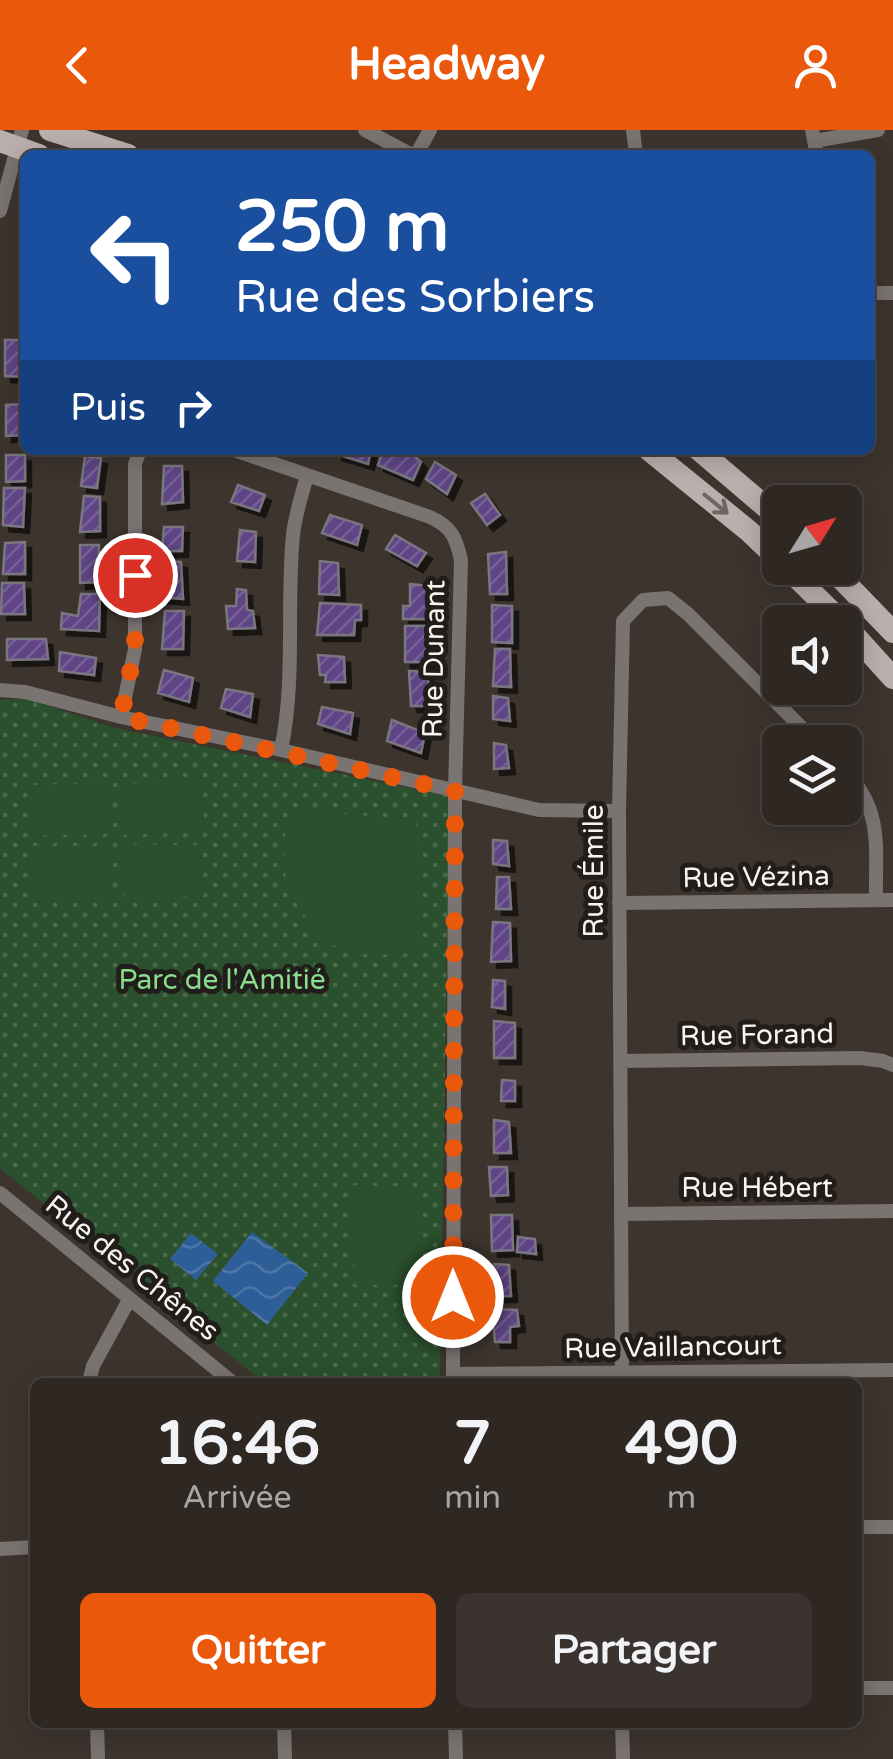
<!DOCTYPE html>
<html lang="fr">
<meta charset="utf-8">
<style>
body{margin:0;font-family:"Varela Round",sans-serif;background:#3a332f;color:#f1f3f6;height:100vh;display:flex;flex-direction:column;font-size:38px;white-space:nowrap}
*{box-sizing:border-box;margin:0}
p{font-size:32px;color:#a7a5a5}
.icon{flex:none;width:55px;height:55px;fill:none;stroke:currentColor;stroke-width:2;stroke-linecap:round;stroke-linejoin:round}
.map{position:relative;flex:1;overflow:hidden}
.sheet{position:absolute;left:30px;top:1248px;width:832px;height:350px;display:flex;flex-direction:column;background:#2e2722;border-radius:15px;box-shadow:0 5px 25px #0003,0 0 0 2px #494440}
.sheet>*{flex:none}
.hud{position:absolute;left:20px;top:20px;width:855px;height:305px;border-radius:15px;box-shadow:0 5px 25px #0003,0 0 0 2px #494440;background:#1a4fa0;color:#fff;overflow:hidden}
.needle{width:65px;rotate:53deg}
.tools{position:absolute;left:762px;top:355px;display:grid;gap:20px}
.tools a{display:grid;place-items:center;width:100px;height:100px;border-radius:15px;background:#2e2722;box-shadow:0 5px 25px #0003,0 0 0 2px #494440;font-size:50px}
.pin{position:absolute;display:grid;place-items:center;width:85px;height:85px;color:#fff;margin:-42px;border:5px solid #fff;border-radius:50%;box-shadow:0 2px 10px #0007}
.me{position:absolute;width:110px;margin:-55px;rotate:0deg;stroke-linejoin:round;filter:drop-shadow(0 0 8px #0008)}
.turn{display:flex;align-items:center;gap:35px;height:210px;padding:0 50px;font-size:45px}
.turn .icon{width:130px;height:130px;stroke-width:2.5}
.turn b{display:block;font-size:70px;line-height:85px}
.then{display:flex;align-items:center;height:95px;padding:0 50px;background:#0003;gap:20px;font-size:38px}
.eta{display:flex;justify-content:space-evenly;align-items:center;height:170px;text-align:center}
.eta b{font-size:60px;font-weight:700;line-height:70px}
.action{display:flex;gap:20px;margin-top:auto;padding:20px 50px}
.action a{flex:1;height:115px;border-radius:15px;background:#ea580c;color:#fff;font-size:40px;font-weight:700;line-height:115px;text-align:center}
.action a+a{background:#3a332f;color:#f1f3f6}
header{display:flex;justify-content:space-between;align-items:center;height:130px;padding:0 50px;background:#ea580c;color:#fff;font-size:45px;font-weight:700}
.map>svg:first-child{display:block}
</style>
<header><svg class="icon" aria-label="back" viewBox="0 0 24 24"><path d="M15 5l-7 7 7 7"/></svg>Headway<svg class="icon" aria-label="person" viewBox="0 0 24 24"><circle cx="12" cy="8" r="4"/><path d="M4 21q1-7 8-7t8 7"/></svg></header>
<div class="map">
<svg width="893" height="1629" viewBox="0 0 893 1629">
<defs>
<pattern id="park-dots" width="8" height="8" patternUnits="userSpaceOnUse" patternTransform="scale(2.5)"><rect width="8" height="8" fill="#2b502d"/><path d="M2 2h.1M6 6h.1" fill="none" stroke="#4b6a4c" stroke-width="1.8" stroke-linecap="round"/></pattern>
<pattern id="water-waves" width="16" height="10" patternUnits="userSpaceOnUse" patternTransform="scale(2.5)"><rect width="16" height="10" fill="#2e5e98"/><path d="M0 5q4-4 8 0t8 0" fill="none" stroke="#4d76a7"/></pattern>
<pattern id="building-hatch" width="6" height="6" patternUnits="userSpaceOnUse" patternTransform="scale(2.5)"><rect width="6" height="6" fill="#5f4485"/><path d="M-1 1l2-2M0 6l6-6M5 7l2-2" fill="none" stroke="#776097"/></pattern>
<filter id="shadow"><feDropShadow dx="6" dy="6" stdDeviation="0" flood-color="#0009"/></filter>
</defs>
<rect width="100%" height="100%" fill="#3d342e"/>
<path fill="url(#park-dots)" d="M28,569L115,598L449,666L440,1252H263L0,1038V570Z"/>
<path fill="#2b502d" d="M203,652L204,702L121,705L122,654Z
M109,653V704L31,706L27,655Z
M289,679L416,690L422,823C400,823 373,827 351,822C334,818 324,809 313,796C278,755 281,730 289,679Z
M119,714L202,715L204,766L124,768Z
M28,716H107L109,767L31,769Z
M348,1055L419,1057L422,1155H355Z"/>
<path fill="url(#water-waves)" d="M252,1102L308,1143L267,1195L213,1151Z
M191,1103L218,1124L196,1150L170,1129Z"/>
<path fill="url(#building-hatch)" stroke="#7a7680" stroke-width="2.5" filter="url(#shadow)" d="M5,210H25L24,247L5,246Z
M25,274L23,305L6,306V275Z
M337,320H371L368,334L336,324Z
M383,320H408L421,332L413,350L378,335Z
M6,325H25V351L6,352Z
M85,326L101,328L97,358L81,356Z
M435,332L456,345L447,364L426,349Z
M164,336H182L183,372L162,374Z
M238,355L265,365L259,381L231,372Z
M4,358H25L23,397L3,395Z
M485,364L500,385L487,395L471,373Z
M84,366L100,367V401L80,402Z
M330,385L362,395L357,415L322,403Z
M164,397H183L182,421H162Z
M240,400L256,402L255,432L237,431Z
M395,405L426,423L417,436L386,419Z
M25,412V444H3L5,413Z
M80,415H99L98,452L80,453Z
M506,422L507,464H490L488,424Z
M162,431L181,432L183,469L159,467Z
M320,431L338,433L339,465L319,464Z
M2,453H24L25,484H1Z
M410,454L428,456L430,489H403V476H410Z
M237,459L246,460L247,480L253,481L255,498L228,499L226,476H236Z
M81,464H100L99,501L61,499L62,483L78,486Z
M320,473L361,475V490H355L354,505H317Z
M492,475L512,476V513L492,512Z
M165,481H184L183,519H162Z
M405,496H427L430,532H405Z
M7,509H46L48,529L7,530Z
M495,519H510L511,557L493,556Z
M60,522L96,528L94,545L59,541Z
M318,525L344,527L345,552H325L326,545H320Z
M164,540L193,548L189,572L158,563Z
M409,541L427,542L431,576H411Z
M226,559L253,564L250,587L221,578Z
M493,566L508,568L510,591L493,589Z
M322,577L353,583L350,604L318,594Z
M392,590L425,603L421,623L387,611Z
M494,613L506,615L509,638L494,639Z
M493,710L507,711L509,736L493,734Z
M497,747H509L511,779H496Z
M493,792L510,793L511,831L491,832Z
M493,850L505,851V879L492,877Z
M494,891L515,893V928H494Z
M502,950L515,951V971H501Z
M494,990L509,992L511,1023H494Z
M489,1037H507L508,1065L491,1066Z
M491,1085H512L513,1120L492,1121Z
M518,1107L535,1109L536,1124L517,1122Z
M494,1134L509,1135L511,1166H494Z
M492,1179L517,1180L519,1196L510,1197V1212H495Z"/>
<g fill="none" stroke-linecap="round" stroke-linejoin="round">
<path stroke="#797372" stroke-width="14" d="M365,0L412,25
M633,0L636,25
M812,0L817,25
M814,11L878,0
M416,25L430,0
M0,81L22,0
M870,163H893
M234,320L430,387C452,397 456,408 461,430L455,661L453,1252
M0,560L25,562L121,587L281,620L539,680L619,681
M121,587L135,519V334L140,320
M281,620C296,549 286,477 293,405C295,385 302,365 307,345
M845,641C884,681 875,719 876,770
M619,773L893,770
M620,931L860,928L883,931L893,935
M0,1063L232,1252
M621,1084L893,1081
M453,1244L893,1240
M89,1252L93,1236L129,1170
M622,1252L619,681L623,491L643,470L668,468L688,484L816,612
M858,1397H893
M0,1419L35,1417
M858,1558H893
M97,1592L98,1629
M284,1592L285,1629
M455,1592L456,1629
M622,1592L623,1629"/>
<path stroke="#bbafad" stroke-width="22" d="M50,0L128,25
M0,11L39,25
M649,320L750,402L780,431
M699,320L780,389
M787,438L842,492
M831,438L893,502
M845,495L893,548"/>
</g>
<defs><path id="oneway-shaft" d="M-6 0H5M1.5-3L5.5 0L1.5 3" fill="none" stroke-width="1.6" stroke-linecap="round" stroke-linejoin="round" transform="scale(2.5)"/></defs>
<use stroke="#6e6664" href="#oneway-shaft" transform="translate(716 374) rotate(39)"/>
<g fill="none" stroke-linecap="round" stroke-linejoin="round">
<path stroke="#ea580c" stroke-width="18" stroke-dasharray="0 32.4" d="M135,445V518L121,587L455,661L453,1167"/>
</g>
<g text-anchor="middle" dominant-baseline="central" stroke-width="10" stroke-linejoin="round" paint-order="stroke">
<g font-size="28" fill="#faf4f0" stroke="#211d1a">
<text transform="translate(434 529) rotate(-89)">Rue Dunant</text>
<text transform="translate(594 741) rotate(-90)">Rue Émile</text>
<text transform="translate(756 747) rotate(-1)">Rue Vézina</text>
<text transform="translate(757 905) rotate(-1)">Rue Forand</text>
<text x="757" y="1058">Rue Hébert</text>
<text transform="translate(132 1138) rotate(39)">Rue des Chênes</text>
<text transform="translate(673 1217) rotate(-1)">Rue Vaillancourt</text>
</g>
<g font-size="28" fill="#8add8d" stroke="#211d1a">
<text x="222" y="850">Parc de l'Amitié</text>
</g>
</g>
</svg>
<div class="tools">
<a><svg class="needle" viewBox="-14 -14 28 28"><path d="M0-13l5 13h-10z" fill="#e53935"/><path d="M0 13l5-13h-10z" fill="#a7a5a5"/></svg></a>
<a><svg class="icon" aria-label="sound" viewBox="0 0 24 24"><path d="M4 9h4l5-4v14l-5-4H4zM17 9q2 3 0 6"/></svg></a>
<a><svg class="icon" aria-label="layers" viewBox="0 0 24 24"><path d="M12 4l9 5-9 5-9-5zM3 14l9 5 9-5"/></svg></a>
</div>
<div class="pin" style="left:135px;top:445px;background:#d93025"><svg class="icon" aria-label="arrive" viewBox="0 0 24 24"><path d="M6 21V4h12l-3 4 3 4H6"/></svg></div>
<svg class="me" style="left:453px;top:1167px" viewBox="-20 -20 40 40"><circle r="17" fill="#ea580c" stroke="#fff" stroke-width="3"/><path d="M0-11L8 9 0 5-8 9z" fill="#fff"/></svg>
<div class="hud">
<div class="turn"><svg class="icon" aria-label="left" viewBox="0 0 24 24"><path d="M17 20v-9H6M10 6l-5 5 5 5"/></svg><div><b>250 m</b>Rue des Sorbiers</div></div>
<div class="then">Puis<svg class="icon" aria-label="right" viewBox="0 0 24 24"><path d="M7 20v-9h11M14 6l5 5-5 5"/></svg></div>
</div>
<section class="sheet">
<div class="eta">
<div><b>16:46</b><p>Arrivée</p></div>
<div><b>7</b><p>min</p></div>
<div><b>490</b><p>m</p></div>
</div>
<div class="action"><a>Quitter</a><a>Partager</a></div>
</section>
</div>
